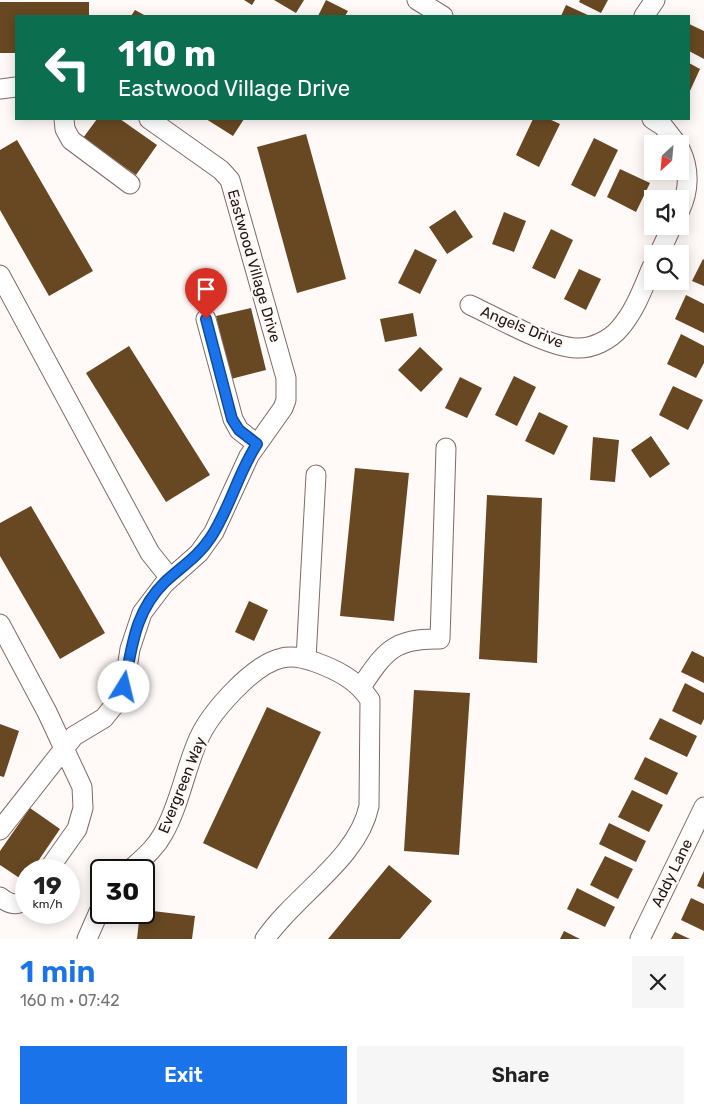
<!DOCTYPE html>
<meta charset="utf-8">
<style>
body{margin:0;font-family:Rubik,sans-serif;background:#f6f6f6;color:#222;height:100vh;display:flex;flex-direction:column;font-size:19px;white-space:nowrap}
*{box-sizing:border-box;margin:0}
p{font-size:16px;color:#767676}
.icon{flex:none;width:28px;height:28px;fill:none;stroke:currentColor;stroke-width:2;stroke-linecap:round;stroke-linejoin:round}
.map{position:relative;height:939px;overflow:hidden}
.panel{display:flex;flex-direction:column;background:#fff;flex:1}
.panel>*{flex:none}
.guide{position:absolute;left:15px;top:15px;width:675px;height:105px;border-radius:0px;box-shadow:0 2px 12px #0003;background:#0b6e4f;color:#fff;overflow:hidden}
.needle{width:32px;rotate:206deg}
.tools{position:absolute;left:644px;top:135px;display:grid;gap:10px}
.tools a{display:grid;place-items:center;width:45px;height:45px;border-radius:0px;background:#fff;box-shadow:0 2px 12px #0003;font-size:25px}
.speed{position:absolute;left:15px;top:859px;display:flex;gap:10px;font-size:25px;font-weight:700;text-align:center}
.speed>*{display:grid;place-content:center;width:65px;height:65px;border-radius:50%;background:#fff;box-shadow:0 2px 12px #0003;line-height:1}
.speed small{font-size:12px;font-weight:400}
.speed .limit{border:2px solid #111;border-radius:8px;background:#fff;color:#111}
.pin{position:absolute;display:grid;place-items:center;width:42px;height:42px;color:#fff;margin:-51px -21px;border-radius:50% 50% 50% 0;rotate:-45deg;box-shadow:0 0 5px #0007}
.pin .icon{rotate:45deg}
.me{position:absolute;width:55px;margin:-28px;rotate:9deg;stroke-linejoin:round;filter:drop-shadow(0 0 4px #0008)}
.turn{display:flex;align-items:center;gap:18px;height:105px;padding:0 20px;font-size:22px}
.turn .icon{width:65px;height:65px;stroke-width:2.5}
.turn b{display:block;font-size:35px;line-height:42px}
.round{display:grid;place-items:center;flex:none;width:52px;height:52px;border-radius:0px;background:#f6f6f6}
.headline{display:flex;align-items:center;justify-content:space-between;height:85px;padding:0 20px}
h1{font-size:30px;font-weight:600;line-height:38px;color:#1a73e8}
.cta{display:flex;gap:10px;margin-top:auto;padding:10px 20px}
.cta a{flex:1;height:58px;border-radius:0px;background:#1a73e8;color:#fff;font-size:20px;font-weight:600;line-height:58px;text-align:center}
.cta a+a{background:#f6f6f6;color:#222}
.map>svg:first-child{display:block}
</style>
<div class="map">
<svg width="704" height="939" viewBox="0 0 704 939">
<rect width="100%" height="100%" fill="#fff9f7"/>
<path fill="#674822" d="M244,0H255L252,5Z
M274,0H304L296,13Z
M326,0L348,11L345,16H318Z
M580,0H608L601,13L579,2Z
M0,2H89V16H16V53H0Z
M566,5L590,16H561Z
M135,10L146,16H131Z
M689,24L704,31V59L689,51Z
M689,63L700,69L689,93Z
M97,119H120L157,145L136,175L83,138Z
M206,119H244L233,136Z
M533,119H549L560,124L539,167L516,155Z
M306,134L346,279L297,293L257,147Z
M594,138L618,150L595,197L571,185Z
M17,140L93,271L49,296L0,210V150Z
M620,169L650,183L636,212L607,197Z
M455,210L473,237L447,254L429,227Z
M504,212L526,221L514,252L492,244Z
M551,229L573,240L555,279L532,268Z
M415,249L437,260L420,294L398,283Z
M703,259L704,260V286L692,281Z
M579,269L601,279L586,310L564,299Z
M686,295L704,304V333L675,319Z
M251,308L266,370L231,379L216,316Z
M413,313L417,336L385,342L380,319Z
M681,334L704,346V363L696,378L667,364Z
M129,346L210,475L166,502L86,373Z
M420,347L443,369L421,392L398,370Z
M514,376L536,387L517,426L495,415Z
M460,377L482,388L467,418L445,408Z
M673,386L703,400L688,430L659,415Z
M539,412L568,426L554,455L525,441Z
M651,436L670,464L650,478L631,450Z
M593,437L619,440L615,482L590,480Z
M355,468L409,473L394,621L340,616Z
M487,495L542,498L537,663L479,659Z
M31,506L105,633L60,659L0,556V523Z
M249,601L268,610L254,641L235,632Z
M692,651L704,657V683L681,672Z
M685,683L704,693V719L701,725L672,711Z
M414,690L470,693L459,855L404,851Z
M267,707L321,732L257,869L203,843Z
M660,718L697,736L687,757L649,739Z
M0,724L19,731L4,777L0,776Z
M645,757L678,773L667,795L634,779Z
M632,790L663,805L649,832L618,817Z
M30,808L60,829L32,870H26L24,881L0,865V851Z
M609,823L646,841L636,862L599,844Z
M605,856L633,869L618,899L590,885Z
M389,865L432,901L400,939H328Z
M704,871V889L697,886Z
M577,888L615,907L605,927L567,909Z
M691,898L704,904V931L681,920Z
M144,910L195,916L192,939H137L140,912H144Z
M564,931L580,939H560Z
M675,932L690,939H671Z"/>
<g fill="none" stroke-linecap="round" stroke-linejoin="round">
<defs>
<path id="minor" d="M417,0L443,16
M644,16L655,0
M0,89L16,87
M64,119L65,129L71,140L130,184
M652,119L663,126L677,144
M680,149C690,169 689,191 680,210
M659,254L672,226
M0,275L150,553L170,578
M470,305C498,318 548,347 576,348C592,349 610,340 620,328C635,311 643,288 652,267
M206,319L233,419L239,430L257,444
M0,624L47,712L82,787L83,808L77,829L48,870
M306,659L316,475
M361,687C385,651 394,638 440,639L446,448
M0,830L74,736L104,718L116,703L124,687L130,649L142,613L164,584L199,553L214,532L249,456L283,408L286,400V378L230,180L221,170L149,119
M130,870C142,859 155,849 163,834C180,804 185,769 199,738C211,712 253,664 282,658C293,655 304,658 315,662C337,670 357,680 370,700L369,806C358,859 296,894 265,939
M0,897C9,904 17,907 26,899
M87,939L101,907
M640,939L704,807"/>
</defs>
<use href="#minor" stroke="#826a63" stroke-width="21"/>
<use href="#minor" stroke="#fff" stroke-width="19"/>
</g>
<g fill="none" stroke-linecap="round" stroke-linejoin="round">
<defs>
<path id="route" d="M124,687C132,648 134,612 165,582C181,567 199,556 211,537C230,508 238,473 257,444L239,430L232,419L206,319"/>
</defs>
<use href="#route" stroke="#114b97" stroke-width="12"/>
<use href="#route" stroke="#1a73e8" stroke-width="9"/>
</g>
<g text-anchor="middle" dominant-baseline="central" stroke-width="5" stroke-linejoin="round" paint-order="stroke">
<g font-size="15" fill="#201614" stroke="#fff9f7">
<text transform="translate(254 266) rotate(74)">Eastwood Village Drive</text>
<text transform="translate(522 327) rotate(22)">Angels Drive</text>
<text transform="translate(182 785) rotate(-68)">Evergreen Way</text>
<text transform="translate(672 873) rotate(-64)">Addy Lane</text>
</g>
</g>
</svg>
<div class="tools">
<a><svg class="needle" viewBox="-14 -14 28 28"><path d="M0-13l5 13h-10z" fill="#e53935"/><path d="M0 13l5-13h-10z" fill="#767676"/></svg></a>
<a><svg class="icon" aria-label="sound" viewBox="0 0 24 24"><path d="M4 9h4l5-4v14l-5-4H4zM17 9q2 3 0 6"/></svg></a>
<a><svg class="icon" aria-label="search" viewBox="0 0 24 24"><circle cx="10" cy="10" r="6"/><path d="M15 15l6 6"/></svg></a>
</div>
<div class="speed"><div>19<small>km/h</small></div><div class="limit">30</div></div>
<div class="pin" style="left:206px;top:319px;background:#d93025"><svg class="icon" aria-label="arrive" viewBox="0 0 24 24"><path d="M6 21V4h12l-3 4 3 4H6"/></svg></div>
<svg class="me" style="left:124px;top:687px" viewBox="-20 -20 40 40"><circle r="19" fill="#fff"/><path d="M0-13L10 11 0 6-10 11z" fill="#1a73e8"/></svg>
<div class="guide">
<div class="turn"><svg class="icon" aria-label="left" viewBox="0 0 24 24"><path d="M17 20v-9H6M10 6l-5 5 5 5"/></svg><div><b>110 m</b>Eastwood Village Drive</div></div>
</div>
</div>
<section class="panel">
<div class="headline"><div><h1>1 min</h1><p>160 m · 07:42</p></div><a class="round"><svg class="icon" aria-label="close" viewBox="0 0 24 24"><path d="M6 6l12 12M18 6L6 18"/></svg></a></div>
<div class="cta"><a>Exit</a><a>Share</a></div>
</section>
